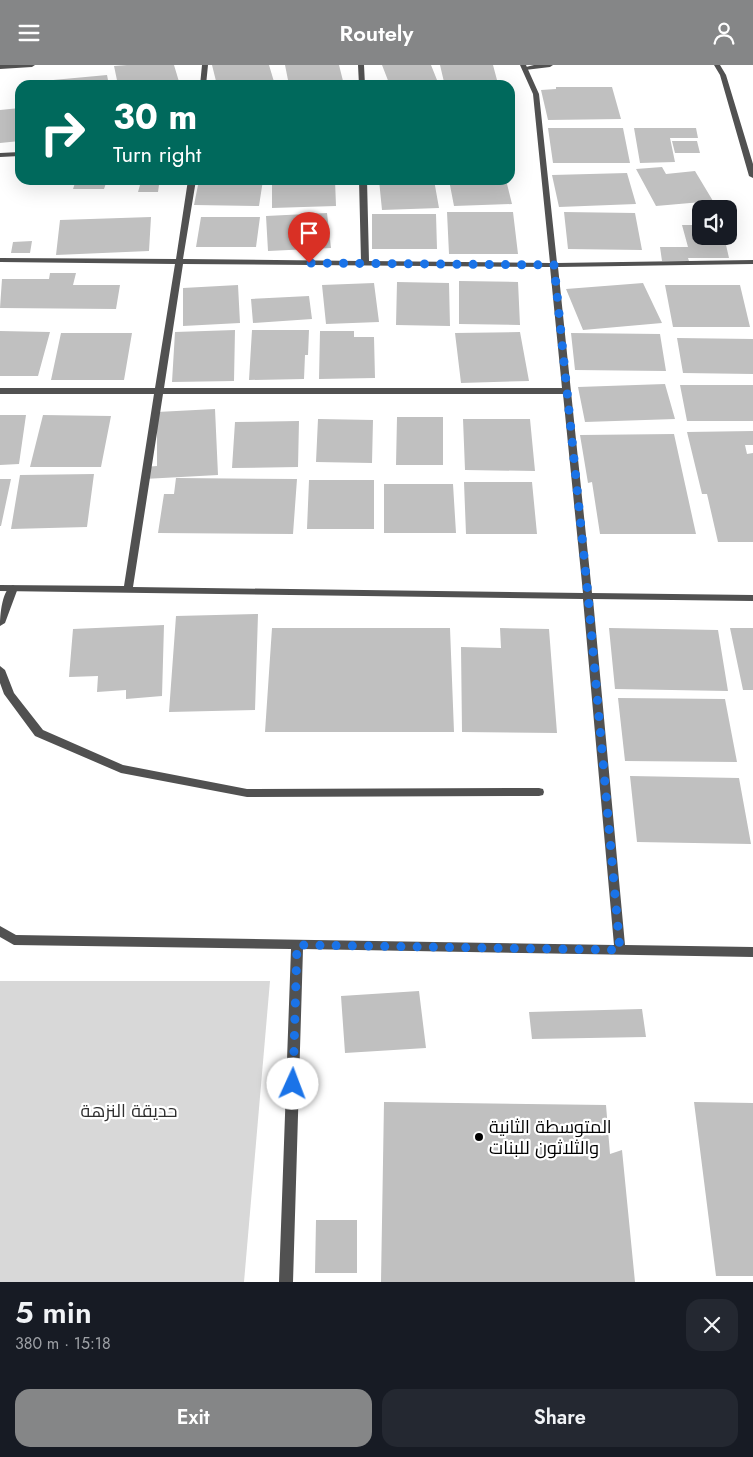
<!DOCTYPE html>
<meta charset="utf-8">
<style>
body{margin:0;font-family:Jost,Cairo,sans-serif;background:#242831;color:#f1f3f6;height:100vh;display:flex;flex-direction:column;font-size:19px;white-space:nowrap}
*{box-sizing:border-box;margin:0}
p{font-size:16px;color:#9ea1a6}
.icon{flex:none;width:28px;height:28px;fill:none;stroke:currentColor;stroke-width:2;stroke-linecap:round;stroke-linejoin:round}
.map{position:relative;height:1217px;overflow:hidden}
.panel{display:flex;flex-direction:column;background:#171b24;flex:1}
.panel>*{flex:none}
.hud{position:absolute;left:15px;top:15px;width:500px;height:105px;border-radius:15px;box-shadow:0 5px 20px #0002;background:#00695c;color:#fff;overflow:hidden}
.buttons{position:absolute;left:692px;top:135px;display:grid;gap:10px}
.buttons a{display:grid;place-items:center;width:45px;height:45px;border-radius:10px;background:#171b24;box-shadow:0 5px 20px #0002;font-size:25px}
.pin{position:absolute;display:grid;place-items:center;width:42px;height:42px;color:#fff;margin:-51px -21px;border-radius:50% 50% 50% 0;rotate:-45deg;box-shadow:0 0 5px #0007}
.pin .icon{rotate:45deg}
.me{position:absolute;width:55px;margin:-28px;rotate:2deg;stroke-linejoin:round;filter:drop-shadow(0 0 4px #0008)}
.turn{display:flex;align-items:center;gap:18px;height:105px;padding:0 15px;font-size:22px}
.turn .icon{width:65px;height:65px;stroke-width:2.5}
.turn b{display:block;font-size:35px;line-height:42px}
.round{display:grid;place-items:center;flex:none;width:52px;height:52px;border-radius:15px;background:#242831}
.overview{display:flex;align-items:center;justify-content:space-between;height:85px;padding:0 15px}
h1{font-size:30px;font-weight:600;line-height:38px}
.cta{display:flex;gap:10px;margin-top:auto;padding:10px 15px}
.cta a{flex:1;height:58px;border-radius:15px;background:#858687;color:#fff;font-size:20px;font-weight:600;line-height:58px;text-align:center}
.cta a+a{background:#242831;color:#f1f3f6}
header{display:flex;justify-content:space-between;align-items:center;height:65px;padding:0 15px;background:#858687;color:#fff;font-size:22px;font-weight:600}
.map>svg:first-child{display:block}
</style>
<header><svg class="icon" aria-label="menu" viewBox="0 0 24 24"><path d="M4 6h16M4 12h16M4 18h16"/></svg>Routely<svg class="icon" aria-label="person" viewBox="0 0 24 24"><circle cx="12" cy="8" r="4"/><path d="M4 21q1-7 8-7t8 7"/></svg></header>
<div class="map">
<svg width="753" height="1217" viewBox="0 0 753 1217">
<rect width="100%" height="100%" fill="#fff"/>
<path fill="#d8d8d8" d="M0,916H270L244,1217H0Z"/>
<path fill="#c0c0c0" d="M127,0H174L180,20H118L114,1Z
M212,0H269L275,20H217Z
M285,0H339L344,20H289Z
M382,0H431L437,15L389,18Z
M440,0H493L497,15L444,17Z
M107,10L109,20H54L53,15Z
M556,22H612L621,54L548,55L541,25L556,24Z
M20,43V76L0,78V45Z
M548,63H623L630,98H553Z
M634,63H696L698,73H670L675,97L640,98Z
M672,76H697L700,88H675Z
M662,102L666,109L695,106L713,136L656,141L636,104Z
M627,108L636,139L559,142L552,110Z
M76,115H107L104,124H73Z
M199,115H263L259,141L194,140Z
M272,115H335L336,141L272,143Z
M379,115H434L439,143L382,145Z
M449,115H506L512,139L454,141Z
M140,120H159L158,127H138Z
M447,147H513L518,189H449Z
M564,147L635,148L642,185L568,184Z
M327,148L331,183L268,186L266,151Z
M372,149H436L437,184H372Z
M151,152L149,186L56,190L60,155Z
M201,152H260L256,182H196Z
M682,160H701V171H724L729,193H688L689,196H662L660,182H688Z
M32,176L30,188H11L13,177Z
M50,208H76L73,220H120L116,244L0,243L2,214H49Z
M459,216L518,217L520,260L459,259Z
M397,217L449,218L450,261L396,260Z
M374,218L379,257L326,259L322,220Z
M643,218L662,258L583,265L566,224Z
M238,220L240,258L183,261V223Z
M665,220H740L750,262H673Z
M309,231L312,254L253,258L251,234Z
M235,265L234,316L172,317L175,267Z
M252,265H309L308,290H305L304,314L249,315Z
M0,266L50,267L38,311H0Z
M320,266H354V272H374L375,313L319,314Z
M520,267L529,316L461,318L455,268Z
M61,268H132L124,315H51Z
M571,268L660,269L666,306L575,305Z
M677,273L753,274V309L683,308Z
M665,319L675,354L585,357L578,322Z
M680,320H753V356H687Z
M215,344L218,410L144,414V402L157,401V347Z
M0,350H26L19,399L0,400Z
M43,350L111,351L101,402H30Z
M397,352H443V400H396Z
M318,354L373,355L372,398L316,397Z
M463,354H530L535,406L465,405Z
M299,356L298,402L232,403L235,357Z
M753,366V380H745L747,389L753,388V477H718L707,429H702L687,367Z
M674,369L696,469H600L592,417L588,418L580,370Z
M94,409L87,462L11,464L20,410Z
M176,413L297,414L293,469L158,468L164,429H174Z
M0,414H11L1,461H0Z
M309,415H374V464H307Z
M464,417H532L537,469H466Z
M384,419H453L456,468H384Z
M258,549L255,645L169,647L176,551Z
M164,560L162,631L126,634V625L97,627L98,611L69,612L73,564Z
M272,563H450L454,667H265Z
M500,563L549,564L557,668L462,667L461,582L501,583Z
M609,563L718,565L728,626L615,624Z
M730,563H753V625H743Z
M618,633L725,634L737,697L625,696Z
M630,711L739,713L751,779L637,777Z
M419,926L426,983L345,988L341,931Z
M642,944L646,972L532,974L529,947Z
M384,1037L606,1040L610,1089L622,1085L635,1217H381Z
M694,1037L753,1038V1211H716Z
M316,1155H357V1208H315Z"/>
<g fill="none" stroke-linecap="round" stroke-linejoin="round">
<path fill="#515151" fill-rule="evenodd" d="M534,0H553L550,2L525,5L522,3Z
M13,520L18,523L5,558L0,561C0,550 2,524 13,520Z
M0,601L5,605L14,628L43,665L123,700L247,724L539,723L543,724L544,727L543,730L539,731L247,732L121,708L35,671L4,629L0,618Z"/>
<path fill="#515151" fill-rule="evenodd" d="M0,0H35L32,2L0,4Z
M202,0H208L206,20H200Z
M358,0H364L365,20H359Z
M520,0H526L539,29L557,198L753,195V199L558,202L592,528L753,530V536L593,534L625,880L753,882V892L303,884L293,1217H279L291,884L14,880L0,872V861L16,870L614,880L583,534L0,526V520L124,521L154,329H0V323H155L175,199L0,197V193L176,194L188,115H196L183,194L361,196L359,115H367L369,196L550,198L533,29ZM183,199L550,202L562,323H164ZM163,329H563L583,528L133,522Z
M714,0H720L726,10L753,99V113L749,111L720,10Z
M20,87V91L0,92V88Z"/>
</g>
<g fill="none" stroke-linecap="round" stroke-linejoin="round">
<path stroke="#1a73e8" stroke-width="9" stroke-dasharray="0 16.2" d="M293,1019L297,880L620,885L588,530L554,200L309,198"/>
</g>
<circle fill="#000" stroke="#fff" stroke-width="2" cx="479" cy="1072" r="5"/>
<g text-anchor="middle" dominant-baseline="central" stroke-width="4.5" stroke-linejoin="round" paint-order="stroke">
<g font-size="18" fill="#2f2f2f" stroke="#fff">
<text x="129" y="1046">حديقة النزهة</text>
</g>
<g font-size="18" fill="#000" stroke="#fff" text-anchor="start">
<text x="489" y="1062">المتوسطة الثانية<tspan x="489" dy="21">والثلاثون للبنات</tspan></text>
</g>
</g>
</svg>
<div class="buttons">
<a><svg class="icon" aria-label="sound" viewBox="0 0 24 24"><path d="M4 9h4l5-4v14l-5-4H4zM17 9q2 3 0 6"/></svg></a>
</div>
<div class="pin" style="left:309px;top:198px;background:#d93025"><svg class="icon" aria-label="arrive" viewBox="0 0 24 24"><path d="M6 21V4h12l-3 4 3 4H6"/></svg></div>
<svg class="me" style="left:293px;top:1019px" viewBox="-20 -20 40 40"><circle r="19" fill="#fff"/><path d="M0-13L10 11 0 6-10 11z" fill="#1a73e8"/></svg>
<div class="hud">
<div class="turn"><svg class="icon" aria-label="right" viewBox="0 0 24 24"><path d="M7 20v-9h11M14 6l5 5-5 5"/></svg><div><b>30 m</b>Turn right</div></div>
</div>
</div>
<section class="panel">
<div class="overview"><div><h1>5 min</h1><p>380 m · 15:18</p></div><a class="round"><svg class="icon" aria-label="close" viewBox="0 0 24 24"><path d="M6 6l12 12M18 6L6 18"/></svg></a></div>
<div class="cta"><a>Exit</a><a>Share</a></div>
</section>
